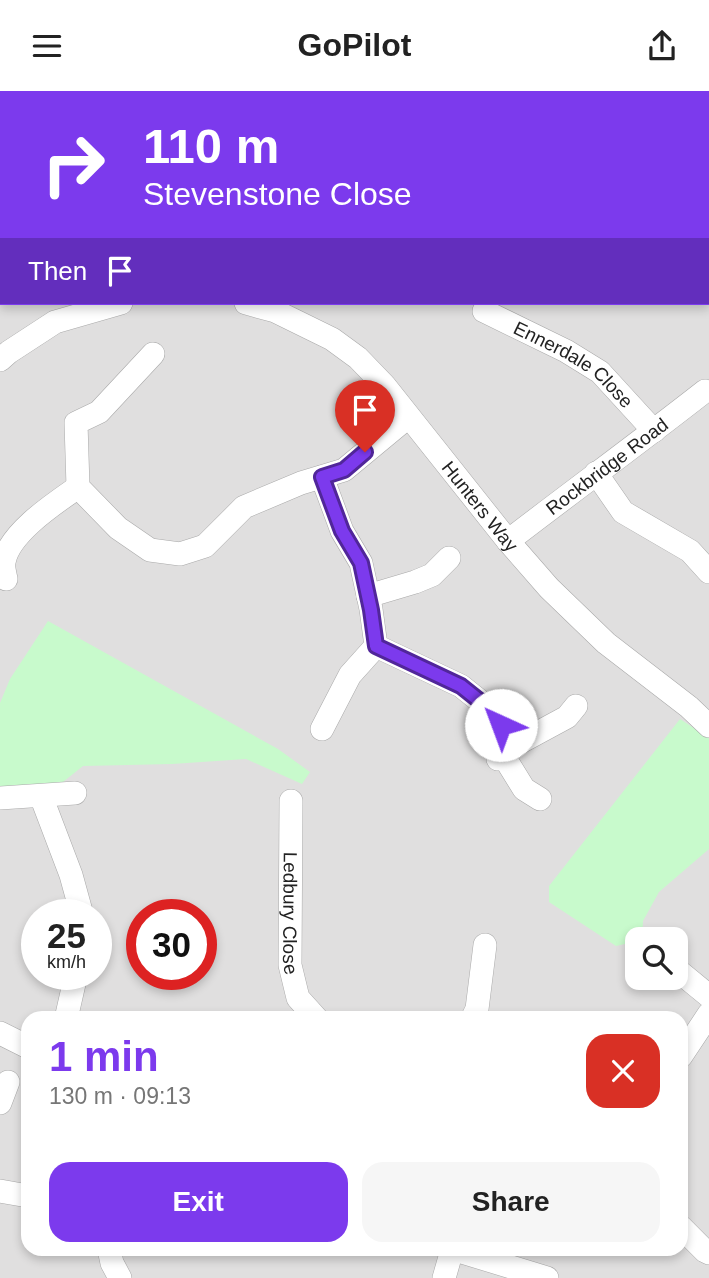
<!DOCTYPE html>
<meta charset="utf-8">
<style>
body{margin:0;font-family:Helvetica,sans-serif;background:#f6f6f6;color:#222;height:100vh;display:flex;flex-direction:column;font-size:26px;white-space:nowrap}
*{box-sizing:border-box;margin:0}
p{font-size:23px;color:#767676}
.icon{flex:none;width:38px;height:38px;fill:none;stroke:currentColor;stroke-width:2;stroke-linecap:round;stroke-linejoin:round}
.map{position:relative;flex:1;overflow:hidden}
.panel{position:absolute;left:21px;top:920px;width:667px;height:245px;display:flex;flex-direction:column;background:#fff;border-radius:21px;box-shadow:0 4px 10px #0003}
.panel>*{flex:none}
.top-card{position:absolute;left:0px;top:0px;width:710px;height:214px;box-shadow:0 4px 10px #0003;background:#7c3aed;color:#fff;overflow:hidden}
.tools{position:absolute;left:625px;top:836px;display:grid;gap:14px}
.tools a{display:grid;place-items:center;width:63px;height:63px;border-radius:14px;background:#fff;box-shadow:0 4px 10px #0003;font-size:35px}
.speed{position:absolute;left:21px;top:808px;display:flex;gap:14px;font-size:35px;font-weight:700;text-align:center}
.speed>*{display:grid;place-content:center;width:91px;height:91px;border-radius:50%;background:#fff;box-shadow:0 4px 10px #0003;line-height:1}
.speed small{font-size:18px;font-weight:400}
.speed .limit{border:10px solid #d22;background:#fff;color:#111}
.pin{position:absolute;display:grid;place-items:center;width:60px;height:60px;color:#fff;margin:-72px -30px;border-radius:50% 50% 50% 0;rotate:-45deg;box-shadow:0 0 7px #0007}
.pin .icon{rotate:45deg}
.me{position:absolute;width:77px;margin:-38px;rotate:317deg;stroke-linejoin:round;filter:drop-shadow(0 0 5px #0008)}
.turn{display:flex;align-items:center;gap:24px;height:147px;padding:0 28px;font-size:32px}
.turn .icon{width:91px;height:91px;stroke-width:2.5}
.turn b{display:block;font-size:49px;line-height:60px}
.then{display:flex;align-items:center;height:66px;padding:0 28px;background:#0003;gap:14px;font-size:26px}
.round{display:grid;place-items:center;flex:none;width:74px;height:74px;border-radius:21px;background:#f6f6f6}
.head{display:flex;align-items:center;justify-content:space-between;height:119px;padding:0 28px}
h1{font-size:42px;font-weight:700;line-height:52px;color:#7c3aed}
.primary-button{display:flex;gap:14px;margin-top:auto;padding:14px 28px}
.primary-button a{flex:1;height:80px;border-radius:21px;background:#7c3aed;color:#fff;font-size:28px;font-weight:700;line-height:80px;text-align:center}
.primary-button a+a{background:#f6f6f6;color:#222}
header{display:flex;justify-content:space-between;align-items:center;height:91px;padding:0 28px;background:#fff;font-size:32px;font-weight:700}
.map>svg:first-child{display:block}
</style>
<header><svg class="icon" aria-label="menu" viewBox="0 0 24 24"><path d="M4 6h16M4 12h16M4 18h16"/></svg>GoPilot<svg class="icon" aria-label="share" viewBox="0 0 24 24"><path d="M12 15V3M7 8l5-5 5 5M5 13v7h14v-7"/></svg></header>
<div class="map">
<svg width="709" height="1187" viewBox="0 0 709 1187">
<rect width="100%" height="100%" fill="#f2efe9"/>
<path fill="#e0dfdf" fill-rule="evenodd" d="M0,0H709V1187H0ZM2,2H709V212H2ZM37,824H96V884H37ZM142,824H201V884H142ZM637,849H676V887H637ZM28,928H681V1158H28Z"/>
<path fill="#c8facc" d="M48,530L278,658L310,681L302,693L246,668L172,673L83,675L53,699L0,701V612L10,588Z
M680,628L709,647V758L659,801L643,830L642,849L616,855L549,811V795Z"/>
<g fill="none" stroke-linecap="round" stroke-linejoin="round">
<defs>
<g id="minor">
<path d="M129,0V2"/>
<path d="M472,0L474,2"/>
<path d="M683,0L684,2"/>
<path d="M709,53V54"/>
<path id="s1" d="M246,212L275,220L332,248L358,267L384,294L508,450L549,497L606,552L689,616L709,635"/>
<path id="s2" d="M484,220L566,260L600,281L654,340"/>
<path d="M153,263L99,321L76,332L78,396L118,437L150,459L180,463L205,455L244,416L301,392L344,379L408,326"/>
<path d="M0,269L9,261L55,231L121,212"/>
<path d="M596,382L623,421L690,460L709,481"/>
<path d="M322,386L342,440L361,472L371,518L376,555L461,595L486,615L517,653"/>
<path id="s3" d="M508,450C573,400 640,351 705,300"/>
<path d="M6,488C5,483 3,476 4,471C9,442 55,412 78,396"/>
<path d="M368,505L415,491L432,484L449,467"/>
<path d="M322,638L350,584L376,555"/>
<path d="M503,664L524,698L540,708"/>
<path d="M498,668L517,653L567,626L576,615"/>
<path d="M41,705L71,784L82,824"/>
<path d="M0,707L75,702"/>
<path id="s4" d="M291,710L290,874L298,907L317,928"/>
<path d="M676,878L709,905"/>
<path d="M66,928L76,884"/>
<path d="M472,928L477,918L485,854"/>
<path d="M0,942L28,956"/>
<path d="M681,965L709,923"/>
<path d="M0,1012L8,991"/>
<path d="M0,1100L28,1105"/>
<path d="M681,1136L705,1160L709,1162"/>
<path d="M109,1158L112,1172L120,1187"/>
<path d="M452,1158L547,1187"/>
<path d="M444,1187L452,1159"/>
</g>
</defs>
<use href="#minor" stroke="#a9a9a9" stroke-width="24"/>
<use href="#minor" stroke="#fff" stroke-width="23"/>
</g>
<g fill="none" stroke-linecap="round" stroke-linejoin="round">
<defs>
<path id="route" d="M365,361L344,379L322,386L342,440L361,472L371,519L376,555L461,595L486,615L501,634"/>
</defs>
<use href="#route" stroke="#51269a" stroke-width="18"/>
<use href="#route" stroke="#7c3aed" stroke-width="12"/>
</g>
<g text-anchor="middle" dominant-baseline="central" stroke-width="5" stroke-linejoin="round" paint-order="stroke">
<g font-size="19" fill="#222" stroke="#fff">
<text stroke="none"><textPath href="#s2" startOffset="105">Ennerdale Close</textPath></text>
<text stroke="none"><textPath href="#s3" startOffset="124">Rockbridge Road</textPath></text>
<text stroke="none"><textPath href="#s1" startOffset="318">Hunters Way</textPath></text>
<text stroke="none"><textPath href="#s4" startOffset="112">Ledbury Close</textPath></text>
</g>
</g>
</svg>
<div class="tools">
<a><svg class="icon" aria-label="search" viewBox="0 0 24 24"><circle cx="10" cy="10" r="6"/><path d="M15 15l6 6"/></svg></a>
</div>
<div class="speed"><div>25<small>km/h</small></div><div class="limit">30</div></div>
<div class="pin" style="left:365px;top:361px;background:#d93025"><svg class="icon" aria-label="arrive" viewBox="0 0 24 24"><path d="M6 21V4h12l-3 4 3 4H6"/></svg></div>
<svg class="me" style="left:501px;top:634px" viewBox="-20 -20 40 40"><circle r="19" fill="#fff"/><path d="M0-13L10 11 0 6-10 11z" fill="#7c3aed"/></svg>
<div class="top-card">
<div class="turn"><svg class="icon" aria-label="right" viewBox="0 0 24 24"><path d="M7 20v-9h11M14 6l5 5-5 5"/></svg><div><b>110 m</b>Stevenstone Close</div></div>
<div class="then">Then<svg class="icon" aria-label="arrive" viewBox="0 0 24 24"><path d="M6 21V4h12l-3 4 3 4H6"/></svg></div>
</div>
<section class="panel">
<div class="head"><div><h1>1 min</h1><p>130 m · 09:13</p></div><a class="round" style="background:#d93025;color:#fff"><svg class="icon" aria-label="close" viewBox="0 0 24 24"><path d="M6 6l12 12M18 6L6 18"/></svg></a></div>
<div class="primary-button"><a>Exit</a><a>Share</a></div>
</section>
</div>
